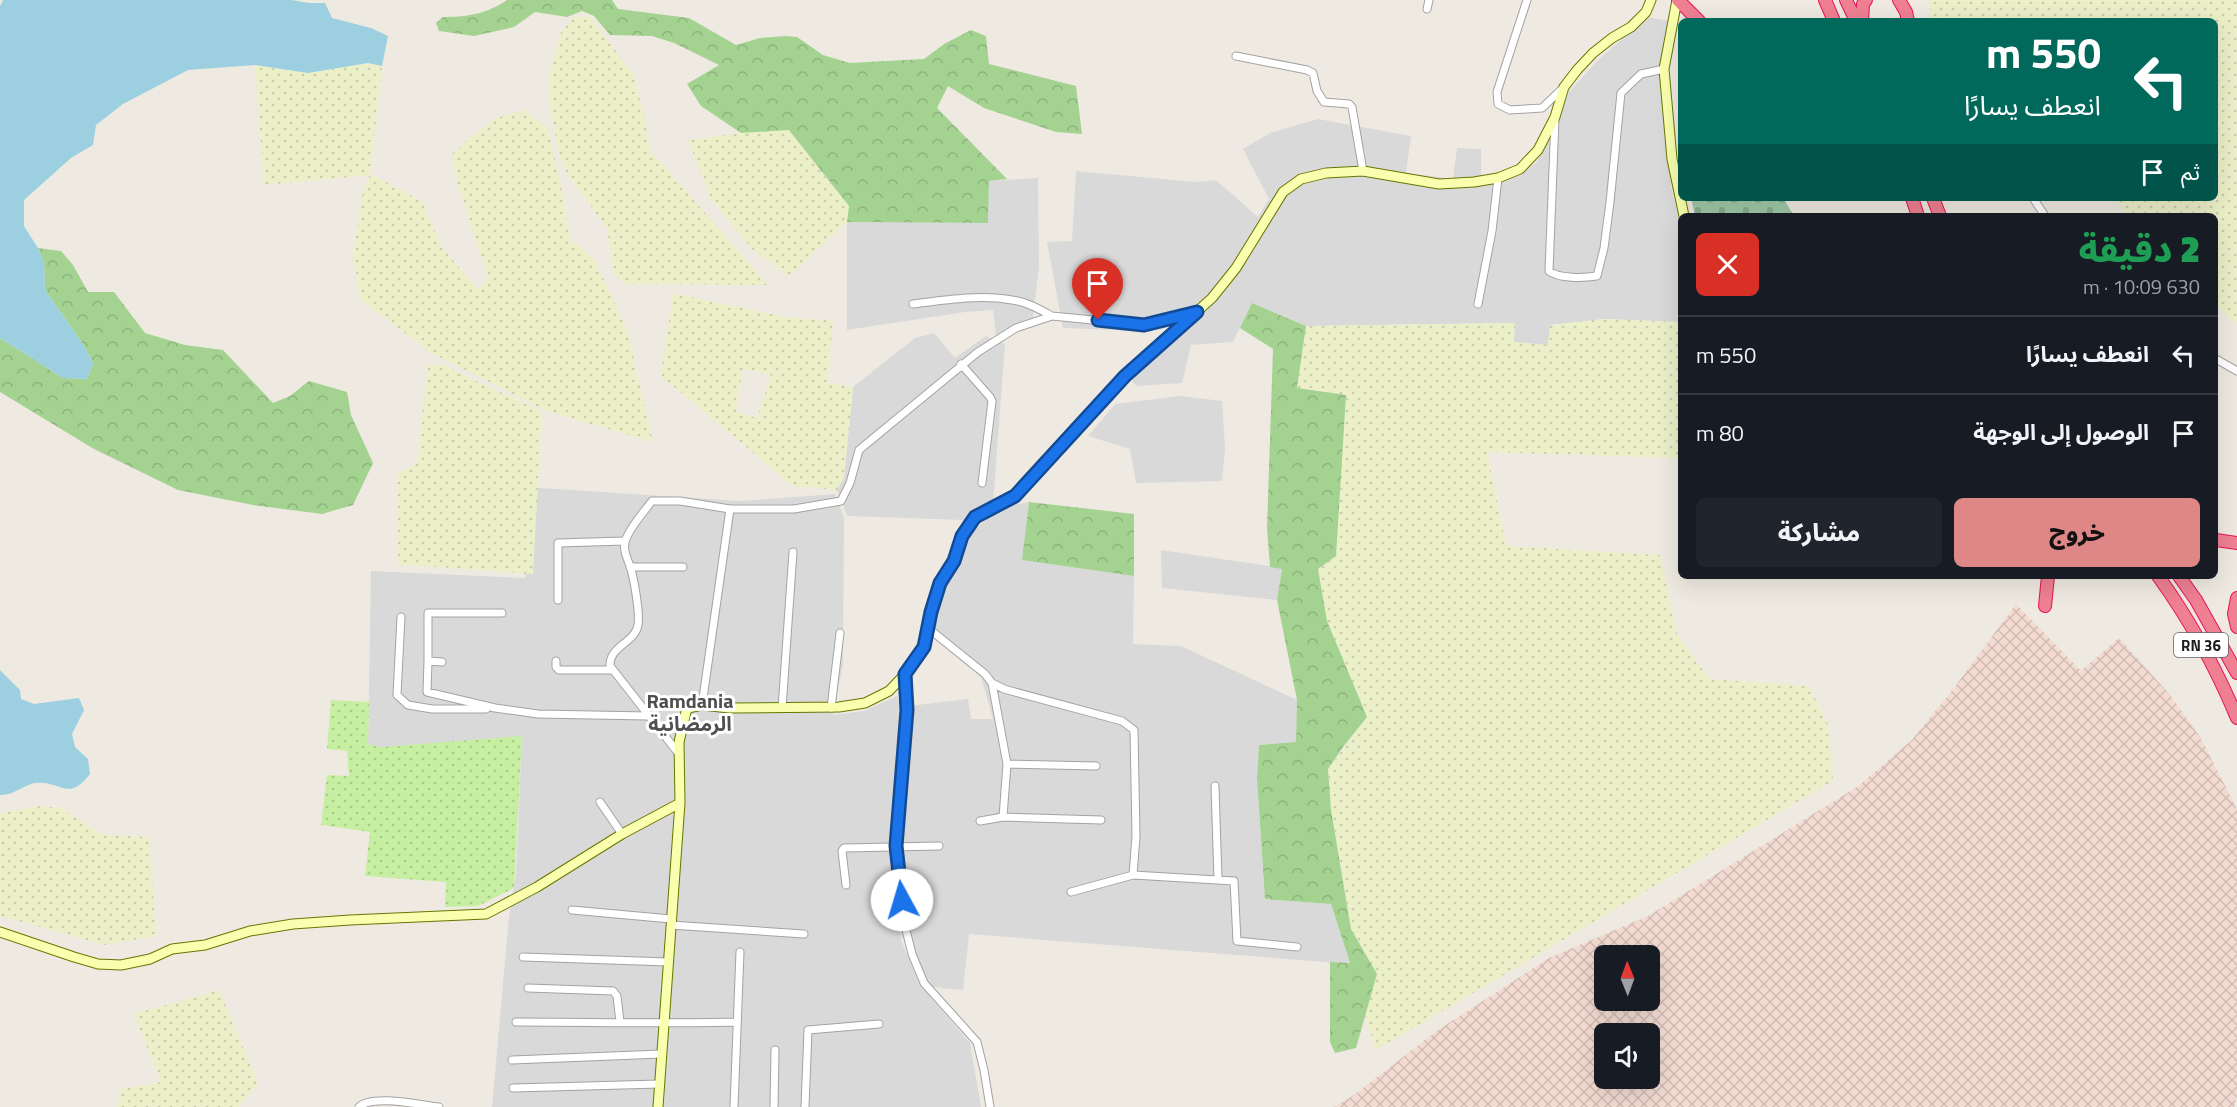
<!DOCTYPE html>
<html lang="ar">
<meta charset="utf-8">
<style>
body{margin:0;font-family:"Titillium Web","Noto Sans Arabic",sans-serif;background:#20242c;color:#f1f3f6;direction:rtl;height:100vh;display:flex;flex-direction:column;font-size:22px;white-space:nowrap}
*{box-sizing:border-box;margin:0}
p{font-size:20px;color:#9ea1a6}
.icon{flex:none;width:33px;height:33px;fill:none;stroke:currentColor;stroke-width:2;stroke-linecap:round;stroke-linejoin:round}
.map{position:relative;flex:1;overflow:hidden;direction:ltr}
.details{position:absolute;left:1678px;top:213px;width:540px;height:366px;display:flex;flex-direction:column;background:#171b24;border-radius:9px;box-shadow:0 6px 24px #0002;direction:rtl}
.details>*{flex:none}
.top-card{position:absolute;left:1678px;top:18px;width:540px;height:183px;border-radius:9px;box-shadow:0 6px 24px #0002;direction:rtl;background:#00695c;color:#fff;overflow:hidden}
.needle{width:39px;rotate:359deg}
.controls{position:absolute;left:1594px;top:945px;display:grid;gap:12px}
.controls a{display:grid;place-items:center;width:66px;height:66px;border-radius:9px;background:#171b24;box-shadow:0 6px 24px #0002;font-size:30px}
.pin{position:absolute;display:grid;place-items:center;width:51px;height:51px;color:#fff;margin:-62px -26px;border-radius:50% 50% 50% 0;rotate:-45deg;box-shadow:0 0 6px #0007}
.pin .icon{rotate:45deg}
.me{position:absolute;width:66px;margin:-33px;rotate:354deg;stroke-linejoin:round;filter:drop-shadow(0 0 4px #0008)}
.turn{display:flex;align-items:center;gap:21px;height:126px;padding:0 18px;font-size:27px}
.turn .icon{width:78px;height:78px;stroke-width:2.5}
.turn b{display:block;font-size:42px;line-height:51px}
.then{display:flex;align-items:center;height:57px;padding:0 18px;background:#0003;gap:12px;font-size:22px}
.round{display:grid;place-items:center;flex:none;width:63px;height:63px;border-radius:9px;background:#20242c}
.head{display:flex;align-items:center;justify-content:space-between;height:102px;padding:0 18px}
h1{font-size:36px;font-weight:800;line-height:45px;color:#1e9e55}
.primary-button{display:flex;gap:12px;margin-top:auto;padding:12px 18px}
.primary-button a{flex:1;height:69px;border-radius:9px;background:#df8787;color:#111;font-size:24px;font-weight:800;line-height:69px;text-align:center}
.primary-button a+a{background:#20242c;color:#f1f3f6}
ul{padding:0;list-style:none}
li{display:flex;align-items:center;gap:18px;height:78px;padding:0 18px;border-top:2px solid #363941}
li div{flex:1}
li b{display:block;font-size:22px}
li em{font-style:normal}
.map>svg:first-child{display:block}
</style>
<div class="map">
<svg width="2237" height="1107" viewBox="0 0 2237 1107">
<defs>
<pattern id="military-cross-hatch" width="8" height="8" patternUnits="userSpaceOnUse" patternTransform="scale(1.5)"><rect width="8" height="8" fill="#f3dbd2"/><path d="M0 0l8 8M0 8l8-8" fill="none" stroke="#d0bbb4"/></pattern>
<pattern id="farmland-dots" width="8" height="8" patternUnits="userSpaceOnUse" patternTransform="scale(1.5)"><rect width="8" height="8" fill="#ecf0c9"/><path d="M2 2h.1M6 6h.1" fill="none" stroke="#cacdac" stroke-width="1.8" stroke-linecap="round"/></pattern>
<pattern id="grass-dots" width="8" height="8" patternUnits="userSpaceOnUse" patternTransform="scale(1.5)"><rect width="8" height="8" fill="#c6efa1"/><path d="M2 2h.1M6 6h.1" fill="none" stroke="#aacc8a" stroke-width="1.8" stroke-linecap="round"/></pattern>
<pattern id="forest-crowns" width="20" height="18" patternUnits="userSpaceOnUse" patternTransform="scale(1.5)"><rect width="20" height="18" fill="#a3d291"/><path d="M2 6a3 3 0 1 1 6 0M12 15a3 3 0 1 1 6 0" fill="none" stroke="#8cb47c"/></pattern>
<pattern id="cemetery-stones" width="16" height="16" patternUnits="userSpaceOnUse" patternTransform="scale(1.5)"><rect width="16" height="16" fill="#9fcaa7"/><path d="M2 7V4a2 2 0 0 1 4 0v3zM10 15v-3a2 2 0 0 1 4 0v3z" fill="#88ad8f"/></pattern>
</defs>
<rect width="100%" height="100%" fill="#efeae1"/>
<path fill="#dad9d9" d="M1647,17L1670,21L1662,89L1671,187L1681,226V322L1604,319L1550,325L1548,345L1514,342V323L1306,326L1252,303L1233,342L1191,345L1182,383L1136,386L1131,379L1185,329L1182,321L1142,331L1063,328L1047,242L1072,241L1076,171L1196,182L1216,180L1258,217L1269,199L1243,149L1270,133L1318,119L1411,136L1406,173L1453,179L1457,148L1481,149V184L1505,181L1536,163L1561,115L1568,93L1598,60Z
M1038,178L1039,266L1033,318L996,335L993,310L965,312L847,330V222L988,223L989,181Z
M934,333L955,358L986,336L1005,344L993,504L964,520L847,516L837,490L844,477L853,387L915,338Z
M1180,396L1222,401L1225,448L1222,481L1136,483L1130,449L1088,436L1115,404Z
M525,487L740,501L835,494L844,517L843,665L833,715L864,711L897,696L903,714L891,812L892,864L901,940L919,984L970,1043L981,1107H492L509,917L516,873L522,737L381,747L368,745L371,571L525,578Z
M1029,502L1022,560L1134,576L1133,644L1181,646L1297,700L1296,742L1259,745L1257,778L1265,899L1331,904L1350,964L969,934L963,990L923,986L911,955L895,856L909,706L968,699L971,719H993L981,677L931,636L944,584L966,536L1003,507Z
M1161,550L1282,568L1277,600L1162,588Z"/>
<path fill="url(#military-cross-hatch)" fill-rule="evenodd" d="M2016,604L2081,671L2119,638L2171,696L2200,737L2235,805L2237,811V1095L2234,1107H1334L1354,1095L1438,1030L1549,958L1648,916L1857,787L1912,740L1954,688ZM1605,956H1650V1000H1605ZM1605,1034H1650V1078H1605Z"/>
<path fill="url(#farmland-dots)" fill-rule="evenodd" d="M1929,0H2237V324L2216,306V216H2127L2115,198H2216V21H1931Z
M574,17H590L633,74L644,115L649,149L768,285L625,284L614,273L607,228L568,176L559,156L550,106V75L561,32Z
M368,63L382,66L370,174L422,201L442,248L478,289L488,279L456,178L452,154L467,140L497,118L525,110L548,128L564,201L569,238L594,259L627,330L653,442L546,411L432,353L361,300L353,255L363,191L370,175L264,185L255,65L308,73Z
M789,130L849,207L847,222L789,276L752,249L711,199L688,140L741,133Z
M673,293L784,317L833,321L827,382L853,387L844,477L837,490L793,486L661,376ZM743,369L771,375L757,418L736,411Z
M1604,319L1681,322V458L1487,452L1506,546L1660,555L1677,634L1709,679L1809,686L1828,725L1833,781L1376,1050L1365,1015L1377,974L1351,929L1331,810L1328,769L1367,717L1327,621L1318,569L1346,395L1297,388L1306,326L1515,323L1514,342L1548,345L1550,325Z
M428,365H443L542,412L533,574L398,564L397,474L417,464Z
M38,806L60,808L103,835L149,837L156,936L105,945L0,916V813Z
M219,990L258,1083L239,1107H118L121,1089L161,1082L134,1014Z"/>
<path fill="url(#grass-dots)" d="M331,700L369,702L368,744L380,747L522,736L514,888L478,906L445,907L446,882L365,876L370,832L321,825L327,775L349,776L347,751L327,749Z"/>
<path fill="url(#forest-crowns)" d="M507,0H612L618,9L689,18L736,45L760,38L787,36L797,37L823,55L850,63L924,59L944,44L971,30L986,36L989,64L1076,86L1082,134L1056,132L984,108L948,86L937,108L1007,179L989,181L988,223L847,222L849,206L789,130L741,133L701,106L687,84L719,65L674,43L652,36L610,35L594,16L582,11L567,17L535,12L514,27L474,36L439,31L436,23L443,17C467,17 487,14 507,0Z
M38,248L61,251L73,265L88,292H114L145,333L185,345L223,350L273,403L290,396L309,381L347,392L351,415L373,463L353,505L322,514L253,505L178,490L94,449L0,392V338L63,378L87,379L93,363L84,346L45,290L44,263Z
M1252,303L1306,326L1297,388L1346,395L1336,556L1318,569L1327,621L1367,717L1343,747L1328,769L1331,810L1351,929L1377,974L1356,1048L1335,1053L1330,1042V962L1350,963L1331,904L1265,899L1257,778L1259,745L1296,742L1297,700L1277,600L1282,569L1270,567L1267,528L1273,349L1240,328Z
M1029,502L1134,514V576L1022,560Z"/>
<path fill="url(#cemetery-stones)" d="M1691,198H1783L1794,216H1695Z"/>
<path fill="#9cd0e1" d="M3,0H291L309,3H325L332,18L371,28L388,36L382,66L368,63L308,73L255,65L188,70L123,104L96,125L93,145L71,158L24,200V226L38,248L44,263L45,290L84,346L93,363L87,379L63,378L0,338V6Z
M0,670L20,690L21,699L34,704L79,698L84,710L72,734L75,747L88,759L90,774C67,803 62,780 35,783C23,785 13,796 0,795Z"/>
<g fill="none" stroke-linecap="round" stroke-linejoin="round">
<defs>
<path id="street" d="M1527,0L1497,92L1498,104L1510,110L1542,108L1564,87
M1427,9L1429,0
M1236,56L1307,70L1313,73L1317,91L1324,102L1349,104L1352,107L1363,171
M1555,119L1549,271C1559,279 1584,278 1597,276L1604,248L1610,202L1621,93L1641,74L1664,69
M2033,198L2045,216
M913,304C944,300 981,294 1012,300C1027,302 1039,309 1052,316
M1478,304L1492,231L1498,178
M2216,359L2237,371
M961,364L990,397L992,401L982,483
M630,567H683
M558,600V543L625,541
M401,617L397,695L408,705L432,709H486
M928,628L985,674L992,683L1004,689L1122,721L1134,730L1136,836L1133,875L1234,881L1237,941L1297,947
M428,661V613H502
M556,661V667L559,670H612
M442,662L428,661L427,692L495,708L538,714L648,716
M905,674L907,710L896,846L903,918L912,954L924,983L977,1042L984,1070L990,1107
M992,683L1007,764L1003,817L1101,820
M702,705L730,509
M782,708L793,552
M831,708L840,633
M679,754L610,666C609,646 635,643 638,625C640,613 634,578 630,566C627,558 622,548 626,539C631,526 643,513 652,501H680L730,509H794L841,501L850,483L859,450L978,352L1016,328L1052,316L1144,325L1194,313
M1007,764L1096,766
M1215,786L1218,879
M600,802L622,834
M980,821L1003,817
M846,885L842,851L844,848L939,846
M1071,892L1133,875
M572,910L671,919
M671,925L804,934
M523,957L668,962
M528,988L613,991L617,996L620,1022
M516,1022C590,1022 663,1024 737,1022
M512,1060L661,1054
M513,1088L659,1084
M359,1107C372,1094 421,1105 439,1107
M734,1107L740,952
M774,1107L775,1050
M805,1107L808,1030L879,1024"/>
<path id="secondary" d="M1677,0L1664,69L1672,159L1684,216
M0,932L74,957L98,964L121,965L150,959L172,949L205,945L250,931L293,924L350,920L486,914L537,887L622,834L680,803
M658,1107L680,803L679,742L686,712L688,708L702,705L729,708L839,707L865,703L889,691L907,672L924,647L931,612L940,583L954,560L962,536L975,517L1015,496L1125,376L1212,298L1236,268L1283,192L1301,179L1326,173L1363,171L1439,184L1474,182L1498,178L1520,169L1538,150L1555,117L1564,87L1577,70L1593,53L1612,38L1631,27L1646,12L1651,0"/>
<path id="highway" d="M1678,0L1699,21
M1825,0L1834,21
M1846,0L1856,21
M1899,0L1906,12L1908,21
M1862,21L1863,4L1866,0
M1912,198L1918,216
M1933,198L1940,216
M2216,540L2237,543
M2158,576C2190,620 2216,668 2237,718
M2179,576L2196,600L2237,673
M2237,598L2234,614L2237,627
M2045,606L2048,576"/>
</defs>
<use href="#street" stroke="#a3a3a3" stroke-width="9"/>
<use href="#secondary" stroke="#677600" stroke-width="11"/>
<use href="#highway" stroke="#e81257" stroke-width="14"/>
<use href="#street" stroke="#fff" stroke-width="7"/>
<use href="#secondary" stroke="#f9ffae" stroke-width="9"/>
<use href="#highway" stroke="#ef8092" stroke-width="12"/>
</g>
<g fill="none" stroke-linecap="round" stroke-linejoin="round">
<defs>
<path id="route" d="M902,900L896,846L907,710L905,674L924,647L931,612L940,583L954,561L962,536L975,517L1015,496L1125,376L1197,312L1144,325L1098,320"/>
</defs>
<use href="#route" stroke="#114b97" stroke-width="15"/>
<use href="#route" stroke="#1a73e8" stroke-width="10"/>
</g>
<g text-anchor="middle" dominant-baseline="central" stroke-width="6" stroke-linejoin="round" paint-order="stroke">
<rect fill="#fff" stroke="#606060" stroke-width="1.5" x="2174" y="633" width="54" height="24" rx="4.5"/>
<g font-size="15" font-weight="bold" fill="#1c1c1c">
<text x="2201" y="645">RN 36</text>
</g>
<g font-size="20" font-weight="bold" fill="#4f4f4f" stroke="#fff">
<text x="690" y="700">Ramdania<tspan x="690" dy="23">الرمضانية</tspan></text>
</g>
</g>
</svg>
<div class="controls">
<a><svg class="needle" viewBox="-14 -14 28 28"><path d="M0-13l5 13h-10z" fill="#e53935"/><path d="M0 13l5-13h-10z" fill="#9ea1a6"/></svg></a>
<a><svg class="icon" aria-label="sound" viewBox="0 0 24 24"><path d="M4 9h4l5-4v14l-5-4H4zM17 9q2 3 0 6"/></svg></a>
</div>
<div class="pin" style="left:1098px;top:320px;background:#d93025"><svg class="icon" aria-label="arrive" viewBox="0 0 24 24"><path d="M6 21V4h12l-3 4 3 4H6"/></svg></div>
<svg class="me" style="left:902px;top:900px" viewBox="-20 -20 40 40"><circle r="19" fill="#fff"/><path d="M0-13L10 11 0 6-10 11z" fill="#1a73e8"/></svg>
<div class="top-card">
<div class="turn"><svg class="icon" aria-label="left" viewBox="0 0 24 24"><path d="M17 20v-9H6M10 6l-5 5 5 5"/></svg><div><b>550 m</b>انعطف يسارًا</div></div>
<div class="then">ثم<svg class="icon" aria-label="arrive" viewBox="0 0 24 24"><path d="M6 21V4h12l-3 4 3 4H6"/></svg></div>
</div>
<section class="details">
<div class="head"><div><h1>2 دقيقة</h1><p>630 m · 10:09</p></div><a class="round" style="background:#d93025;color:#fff"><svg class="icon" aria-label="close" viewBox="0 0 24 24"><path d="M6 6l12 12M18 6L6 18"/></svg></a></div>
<ul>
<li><svg class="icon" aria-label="left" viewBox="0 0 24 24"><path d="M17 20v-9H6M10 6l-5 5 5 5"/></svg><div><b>انعطف يسارًا</b></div><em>550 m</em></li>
<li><svg class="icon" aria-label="arrive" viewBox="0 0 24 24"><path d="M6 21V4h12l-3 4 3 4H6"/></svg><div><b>الوصول إلى الوجهة</b></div><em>80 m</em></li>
</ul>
<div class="primary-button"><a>خروج</a><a>مشاركة</a></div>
</section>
</div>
